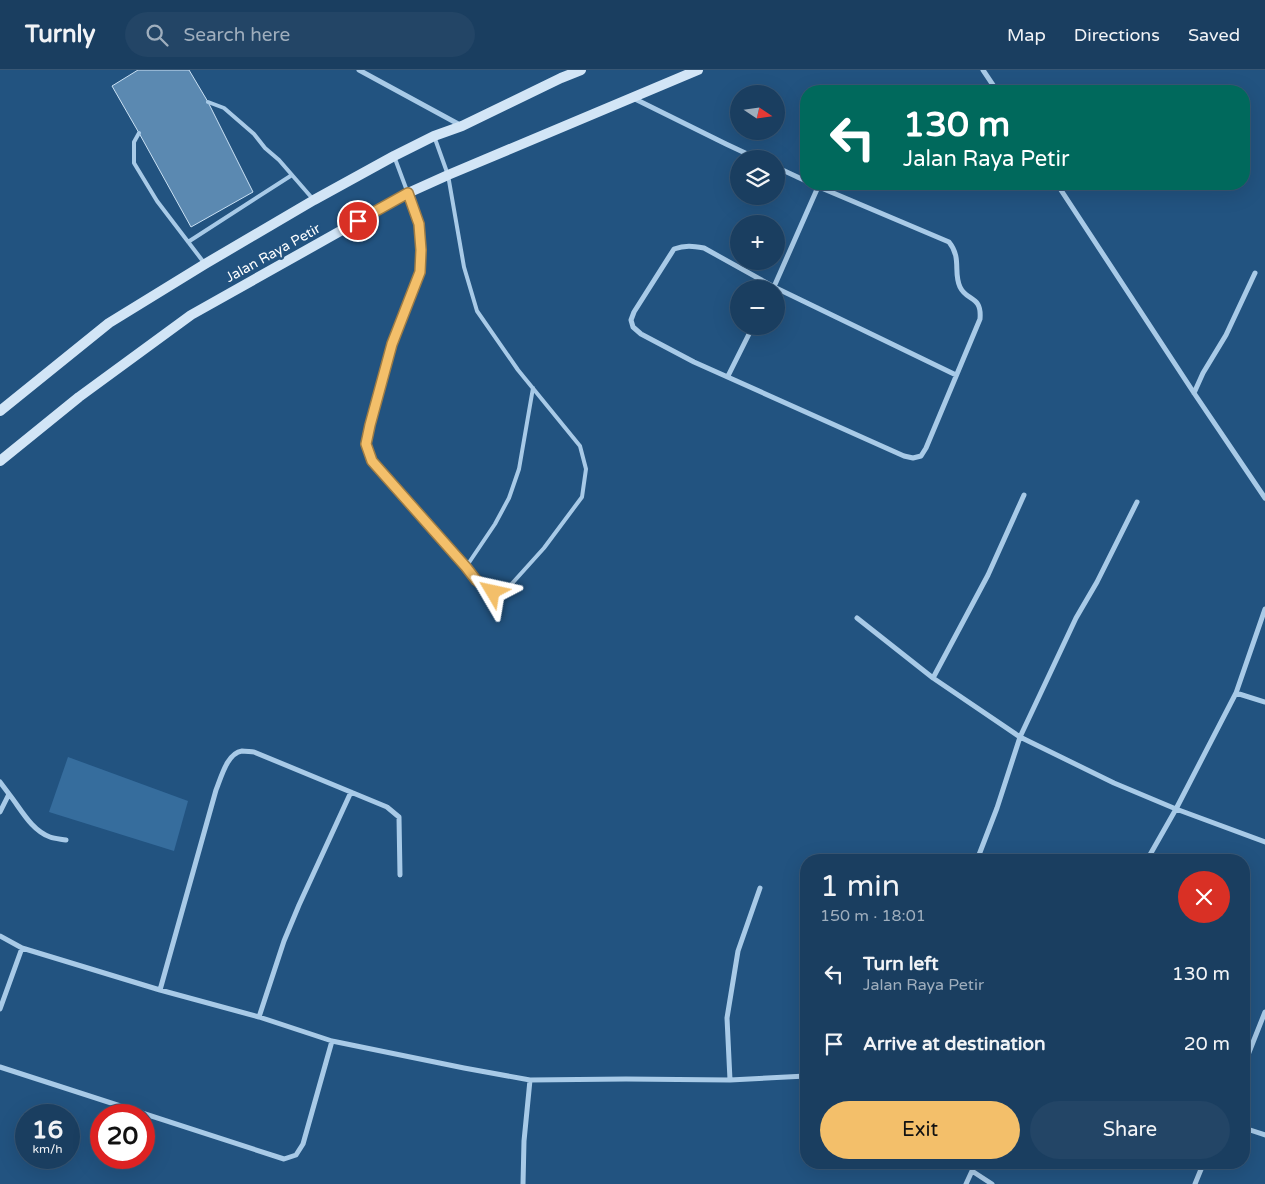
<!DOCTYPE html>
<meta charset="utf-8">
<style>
body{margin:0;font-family:"Varela Round",sans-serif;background:#234566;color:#f1f3f6;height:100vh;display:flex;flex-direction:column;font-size:19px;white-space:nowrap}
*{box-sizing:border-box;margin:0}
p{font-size:16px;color:#9faebd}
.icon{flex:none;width:28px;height:28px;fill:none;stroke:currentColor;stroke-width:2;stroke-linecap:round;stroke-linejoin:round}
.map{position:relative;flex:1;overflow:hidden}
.panel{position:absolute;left:800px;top:784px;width:450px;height:315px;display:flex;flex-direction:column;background:#1a3e60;border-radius:20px;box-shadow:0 5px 20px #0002,0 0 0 1px #385775}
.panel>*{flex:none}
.hud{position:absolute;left:800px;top:15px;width:450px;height:105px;border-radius:20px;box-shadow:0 5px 20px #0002,0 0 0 1px #385775;background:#00695c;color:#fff;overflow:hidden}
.needle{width:32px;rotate:103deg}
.controls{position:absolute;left:730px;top:15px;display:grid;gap:10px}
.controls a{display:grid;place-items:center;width:55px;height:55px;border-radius:50%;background:#1a3e60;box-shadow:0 5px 20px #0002,0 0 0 1px #385775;font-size:25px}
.speed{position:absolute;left:15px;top:1034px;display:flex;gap:10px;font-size:25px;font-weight:700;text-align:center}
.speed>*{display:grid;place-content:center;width:65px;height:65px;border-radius:50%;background:#1a3e60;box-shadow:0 5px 20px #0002,0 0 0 1px #385775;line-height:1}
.speed small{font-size:12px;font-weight:400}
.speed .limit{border:8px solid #d22;background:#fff;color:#111}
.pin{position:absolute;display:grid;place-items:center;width:42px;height:42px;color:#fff;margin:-21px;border:2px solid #fff;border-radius:50%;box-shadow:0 1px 5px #0007}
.me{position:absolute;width:55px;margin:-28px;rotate:306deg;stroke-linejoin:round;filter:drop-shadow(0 0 4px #0008)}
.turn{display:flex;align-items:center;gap:18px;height:105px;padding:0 20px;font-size:22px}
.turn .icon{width:65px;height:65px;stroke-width:2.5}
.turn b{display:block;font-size:35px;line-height:42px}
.round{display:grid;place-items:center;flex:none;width:52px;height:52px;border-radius:26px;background:#234566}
.overview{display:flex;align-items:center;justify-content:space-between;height:85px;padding:0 20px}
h1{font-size:30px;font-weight:600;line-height:38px}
.cta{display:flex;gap:10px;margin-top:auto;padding:10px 20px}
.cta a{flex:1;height:58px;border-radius:30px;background:#f3bf6a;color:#111;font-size:20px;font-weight:600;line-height:58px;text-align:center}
.cta a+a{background:#234566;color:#f1f3f6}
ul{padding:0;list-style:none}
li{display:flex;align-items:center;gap:15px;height:70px;padding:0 20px}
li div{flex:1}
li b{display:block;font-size:19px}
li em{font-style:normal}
header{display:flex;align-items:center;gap:30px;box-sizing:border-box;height:70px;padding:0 25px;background:#1a3e60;border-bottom:1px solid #385775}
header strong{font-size:24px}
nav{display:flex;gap:28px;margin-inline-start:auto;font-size:18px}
.search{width:350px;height:45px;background:#234566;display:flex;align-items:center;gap:12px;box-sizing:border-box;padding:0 18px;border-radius:28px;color:#9faebd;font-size:19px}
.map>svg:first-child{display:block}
</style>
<header>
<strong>Turnly</strong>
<div class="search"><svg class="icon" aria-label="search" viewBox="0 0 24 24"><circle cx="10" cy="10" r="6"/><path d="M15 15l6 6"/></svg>Search here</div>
<nav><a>Map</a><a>Directions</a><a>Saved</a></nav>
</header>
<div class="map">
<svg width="1265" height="1114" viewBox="0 0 1265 1114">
<rect width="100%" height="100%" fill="#225380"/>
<path fill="#366d9d" d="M68,687L188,731L174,781L49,742Z"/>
<path fill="#5b89b1" stroke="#cbe2f5" d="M138,0H189L208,32L253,122L191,157L139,63L112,16Z"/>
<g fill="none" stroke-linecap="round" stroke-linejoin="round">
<path stroke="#a8cae7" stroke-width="4" d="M208,32L224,38L254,64L265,78L279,90L312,128
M139,63L134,72V93L157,131L205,194
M394,86L419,153L421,180L420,202L392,274L370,355L366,374L372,391L466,497L476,510L493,521L508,518L544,478L582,427L586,399L580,376L518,300L477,241L464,197L448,105L434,66
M188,172L292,105
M466,497L495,454L509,428L519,399L533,318"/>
<path stroke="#a8cae7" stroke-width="5" d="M359,0L462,56
M983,0L997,21
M633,28L726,74L758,89
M776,97L806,111
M812,114L949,172C962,188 953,202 960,217C967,232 982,225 980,249L926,378L921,386L913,388L904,386L694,292L641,264L633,257L631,250L634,242L674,179C685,175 693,176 704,178L774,217L956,305
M1057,114L1194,323L1265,428
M773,219L818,117
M728,306L753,256
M1194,323L1203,303L1226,265L1255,203
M1024,425L988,505L933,608L1020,667L1114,713L1176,739L1265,772
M857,548L933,608
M1236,623L1265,539
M0,712L9,724L0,742
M9,724C21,739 31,760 50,767C55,769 61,769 66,770
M977,790L997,738L1020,667L1076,548L1097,512L1137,432
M1147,790L1176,739L1236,623L1265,632
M0,866L22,878L160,920L259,947L332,971L464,998L530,1010L626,1009L730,1010L806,1006
M160,920L216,720C221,708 227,683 242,681C246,681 251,682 254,682L387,737L399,747L400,805
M0,939L22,878
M259,947L284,871L299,835L351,722
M1244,995L1265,942
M0,997L284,1089L296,1085L303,1074L332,971
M730,1010L727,948L738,881L760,818
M1244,1058L1265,1065
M976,1092L972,1101L992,1114
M523,1114L524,1071L530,1010
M966,1114L972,1101
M1195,1114L1204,1092"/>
<path stroke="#d2e5f6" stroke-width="10" d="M0,341L109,253L205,194L314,130L394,86L434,66L462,56L561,8L581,0
M0,391L79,327L191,245L408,123L448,105L698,0"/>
</g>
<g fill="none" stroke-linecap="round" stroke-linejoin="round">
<defs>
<path id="route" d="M358,151L408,123L419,154L421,180L420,202L392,274L370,355L366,374L372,391L466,497L476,510L493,522"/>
</defs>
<use href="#route" stroke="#9e7c45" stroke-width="12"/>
<use href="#route" stroke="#f3bf6a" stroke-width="9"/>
</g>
<g text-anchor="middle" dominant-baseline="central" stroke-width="5" stroke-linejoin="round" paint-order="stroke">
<g font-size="14" fill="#fff" stroke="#225380">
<text transform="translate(273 183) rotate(-29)">Jalan Raya Petir</text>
</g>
</g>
</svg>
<div class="controls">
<a><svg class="needle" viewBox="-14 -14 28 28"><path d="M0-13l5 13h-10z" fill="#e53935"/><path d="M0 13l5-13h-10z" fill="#9faebd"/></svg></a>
<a><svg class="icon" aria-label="layers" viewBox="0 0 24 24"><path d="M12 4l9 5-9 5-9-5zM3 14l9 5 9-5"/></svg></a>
<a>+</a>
<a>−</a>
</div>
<div class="speed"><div>16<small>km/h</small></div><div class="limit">20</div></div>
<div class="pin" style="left:358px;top:151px;background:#d93025"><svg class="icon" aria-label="arrive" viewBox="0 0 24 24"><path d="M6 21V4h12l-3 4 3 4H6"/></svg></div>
<svg class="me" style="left:493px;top:522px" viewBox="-20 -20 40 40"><path d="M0-17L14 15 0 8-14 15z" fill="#f3bf6a" stroke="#fff" stroke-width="4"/></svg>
<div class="hud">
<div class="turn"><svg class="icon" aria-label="left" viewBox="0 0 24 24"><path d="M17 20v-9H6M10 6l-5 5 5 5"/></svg><div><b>130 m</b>Jalan Raya Petir</div></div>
</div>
<section class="panel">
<div class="overview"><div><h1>1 min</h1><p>150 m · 18:01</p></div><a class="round" style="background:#d93025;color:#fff"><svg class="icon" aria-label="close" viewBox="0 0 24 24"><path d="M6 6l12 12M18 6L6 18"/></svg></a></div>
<ul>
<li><svg class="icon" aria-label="left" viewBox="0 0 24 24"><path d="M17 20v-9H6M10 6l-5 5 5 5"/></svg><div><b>Turn left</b><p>Jalan Raya Petir</p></div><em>130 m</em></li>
<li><svg class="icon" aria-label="arrive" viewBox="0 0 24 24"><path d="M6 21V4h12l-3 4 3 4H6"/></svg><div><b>Arrive at destination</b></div><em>20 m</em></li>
</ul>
<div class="cta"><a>Exit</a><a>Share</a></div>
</section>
</div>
